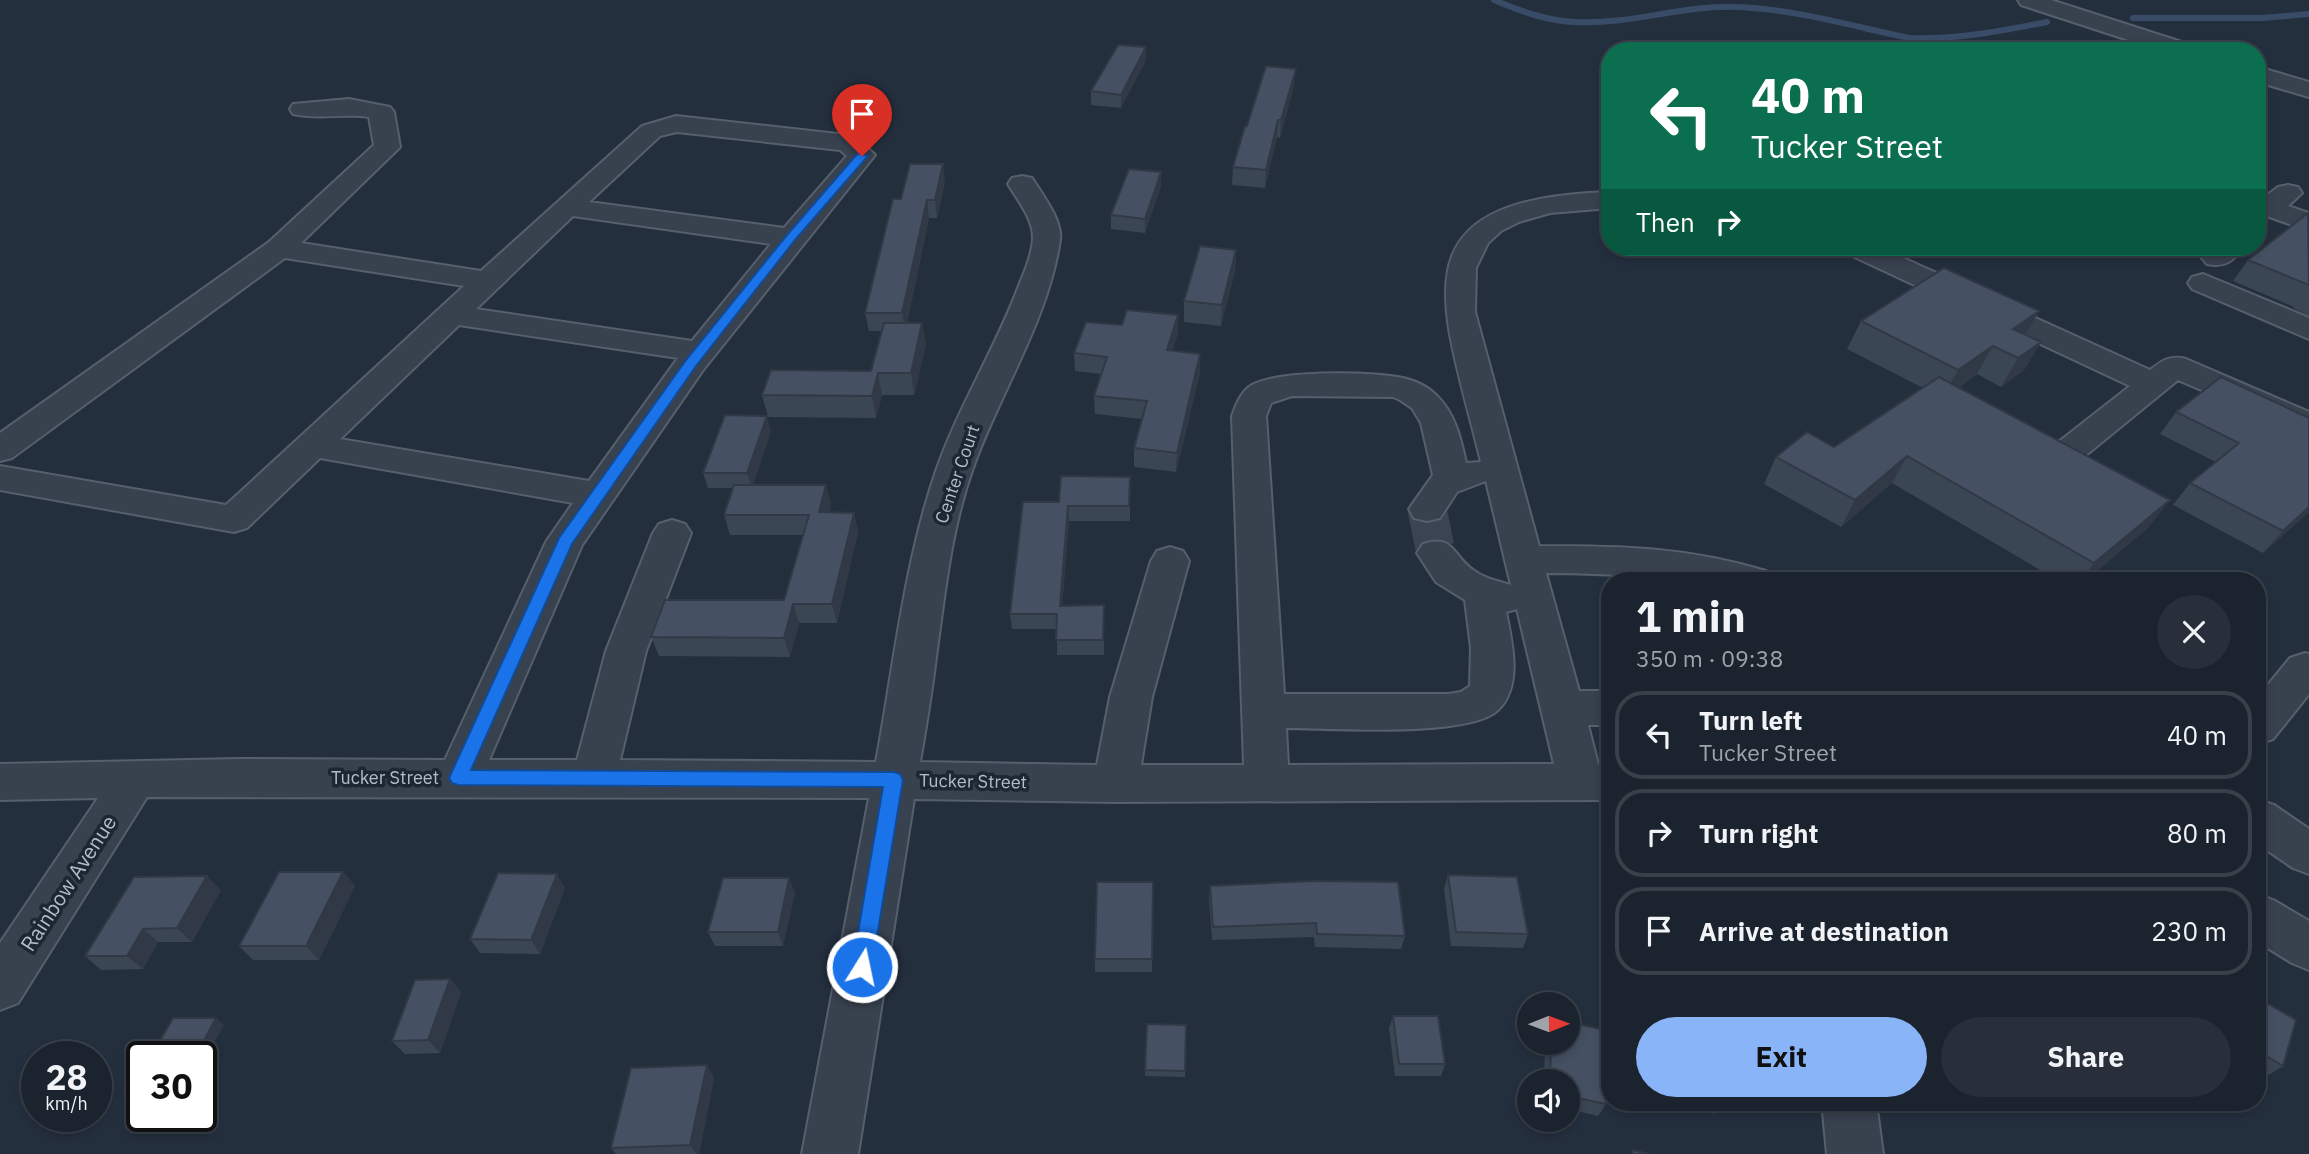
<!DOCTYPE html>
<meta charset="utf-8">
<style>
body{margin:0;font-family:"IBM Plex Sans",sans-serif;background:#282f3a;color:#f1f3f6;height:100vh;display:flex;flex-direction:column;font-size:26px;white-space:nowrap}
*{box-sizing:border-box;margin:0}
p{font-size:23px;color:#a0a4aa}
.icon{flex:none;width:38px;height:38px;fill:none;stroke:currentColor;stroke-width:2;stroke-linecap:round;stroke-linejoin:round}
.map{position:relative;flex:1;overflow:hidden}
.side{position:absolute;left:1601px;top:572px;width:665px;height:539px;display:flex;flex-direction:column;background:#1b232e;border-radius:28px;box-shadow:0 4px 10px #0003,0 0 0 2px #39404a}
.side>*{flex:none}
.banner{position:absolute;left:1601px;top:42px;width:665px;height:214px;border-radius:28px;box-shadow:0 4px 10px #0003,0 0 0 2px #39404a;background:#0b6e4f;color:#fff;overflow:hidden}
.needle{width:46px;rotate:89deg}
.fabs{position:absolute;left:1517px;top:992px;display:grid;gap:14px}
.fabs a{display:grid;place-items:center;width:63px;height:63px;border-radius:50%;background:#1b232e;box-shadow:0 4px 10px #0003,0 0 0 2px #39404a;font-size:35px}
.speed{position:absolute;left:21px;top:1041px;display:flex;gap:14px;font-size:35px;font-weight:700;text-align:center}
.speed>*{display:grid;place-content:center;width:91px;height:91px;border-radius:50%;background:#1b232e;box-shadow:0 4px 10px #0003,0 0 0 2px #39404a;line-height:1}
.speed small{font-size:18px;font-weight:400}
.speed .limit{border:4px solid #111;border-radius:10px;background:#fff;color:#111}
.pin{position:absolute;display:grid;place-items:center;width:60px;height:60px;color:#fff;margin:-72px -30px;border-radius:50% 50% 50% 0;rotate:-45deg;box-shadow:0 0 7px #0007}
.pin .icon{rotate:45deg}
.me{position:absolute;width:77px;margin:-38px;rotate:10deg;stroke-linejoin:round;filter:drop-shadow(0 0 5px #0008)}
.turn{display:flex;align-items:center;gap:24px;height:147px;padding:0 35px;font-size:32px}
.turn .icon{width:91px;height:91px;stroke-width:2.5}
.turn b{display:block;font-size:49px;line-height:60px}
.then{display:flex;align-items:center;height:66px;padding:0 35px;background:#0003;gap:14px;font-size:26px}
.round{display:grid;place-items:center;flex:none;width:74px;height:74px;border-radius:37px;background:#282f3a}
.overview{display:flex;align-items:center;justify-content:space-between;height:119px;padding:0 35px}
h1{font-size:42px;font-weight:700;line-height:52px}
.action{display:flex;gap:14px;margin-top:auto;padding:14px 35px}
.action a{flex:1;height:80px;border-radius:42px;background:#8ab4f8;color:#111;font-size:28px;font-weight:700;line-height:80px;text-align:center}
.action a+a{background:#282f3a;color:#f1f3f6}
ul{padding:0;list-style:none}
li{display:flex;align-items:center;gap:21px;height:88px;margin:0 14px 10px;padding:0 21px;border:4px solid #39404a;border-radius:28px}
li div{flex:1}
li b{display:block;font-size:26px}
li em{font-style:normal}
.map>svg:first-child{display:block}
</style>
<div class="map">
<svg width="2309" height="1154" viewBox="0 0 2309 1154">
<rect width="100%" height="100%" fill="#242f3e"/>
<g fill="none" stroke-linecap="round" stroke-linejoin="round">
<path stroke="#394c67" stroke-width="6" d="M1494,0C1520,11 1547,21 1576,22C1630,25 1682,5 1736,7C1794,9 1852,26 1909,38C1956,40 2001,31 2047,22
M2133,18H2262L2309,14"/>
<path stroke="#3a4453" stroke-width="39" stroke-dasharray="39 19" stroke-linecap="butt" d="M1427,509L1436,553"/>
<defs>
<path id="minor" d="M2018,0H2051L2194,46L2197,51H2162L2021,5Z
M2258,67L2309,82V97L2258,82Z
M349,99L390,107L394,112L400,147L301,243L481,271L642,126L676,116L847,135L856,137L875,155L703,370L582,545L489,760H577L606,651L653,533L659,524L672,520L685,524L691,533L646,651L620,760L876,762C894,665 904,564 936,471C958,408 994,351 1018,288C1024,273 1033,253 1033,237C1033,219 1017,199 1008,184L1012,178L1022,176L1032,178C1042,194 1063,221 1060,240C1048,321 1000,392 973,468C951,529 945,593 936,657C932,692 926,727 920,762L1097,765L1110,697L1151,561L1157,551L1170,547L1183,551L1189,561L1152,697L1141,765H1244L1232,416C1236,405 1241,391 1252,385C1281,370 1365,372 1397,377C1411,379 1426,385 1436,395C1455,413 1461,439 1466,463L1481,462C1443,304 1388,199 1610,192V208L1550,213L1519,222L1501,231L1488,243L1476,268L1475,312L1539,546C1621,546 1686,547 1766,571L1771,581C1696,581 1622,573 1546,573L1579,691H1610V725H1588L1598,764H1610V800L1116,802L914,799L858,1154H802L869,798L147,797L18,1003L0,1010V943L98,798L0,800V764L238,759L445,760L546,542L573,503L320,458L247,528L234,532L0,490V466L226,505L464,286L285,258L12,458L0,461V433L269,242L374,145L369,117C344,113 318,120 293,114L290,109L293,104ZM677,132L840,150L847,156L784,228L589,202L660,136ZM573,216L771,244L692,341L476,309ZM459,325L678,358L589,481L340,439ZM1292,396L1393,397L1400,400L1412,408L1421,423L1433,475L1409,509L1414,518L1427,521L1440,518L1457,492L1486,481L1511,585C1498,581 1485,579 1473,570C1452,555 1454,534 1423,544L1417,553L1436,582L1465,600L1471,648L1470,686L1461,692L1448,694H1284L1266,416L1271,403ZM1517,609L1554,764L1288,765L1286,728C1329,728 1469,738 1498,710C1523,686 1512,642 1506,612Z
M2288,185L2298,187L2302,193L2288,206L2309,213V231L2258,213V202L2278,187Z
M1842,247H1879L2150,370C2163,360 2170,355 2186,359L2309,412V436L2178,380L2080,460L2068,463L2056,460L2051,452L2056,444L2130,386L1846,253Z
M2212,247H2243C2234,261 2224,268 2207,264L2202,258Z
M2203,274L2309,318V339L2192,289L2188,283L2192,277Z
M2305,653L2309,654V694L2273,739L2258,744V697L2290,658Z
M2258,800L2274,805L2309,829V874L2293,868L2258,844Z
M2258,894L2275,901L2309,921V970L2292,963L2258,942Z
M1822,1102H1876L1883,1154H1827Z"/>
</defs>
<use href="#minor" stroke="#565f6c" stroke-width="4"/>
<use href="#minor" fill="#38414e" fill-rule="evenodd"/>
</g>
<path fill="#3b4654" d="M1146,60L1121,108L1091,105V91Z
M1296,69L1294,86L1280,138L1277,137L1265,188L1232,185L1233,167L1247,126Z
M1161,172V186L1145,233L1111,229V215Z
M945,182L937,218H929L907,323H922L926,345L914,395H882L876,418L768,417L762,395L871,371L881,331H869L865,313L901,199Z
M2309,213V316L2293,308L2294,307L2233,281L2248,260Z
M1236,250L1235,271L1221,326L1184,322V301Z
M2039,311L2025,334L2041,342L2024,370L2001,387L1977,374L1958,388L2149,527L2085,581H2059L1892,483L1841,527L1764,484L1776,457L1834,447L1923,388L1847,349L1861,321Z
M1178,315V333L1172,351L1200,373L1176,472L1134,467V448L1142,419L1095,414L1094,396L1101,374L1075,371L1074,353L1122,325Z
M2176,412L2309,418V512L2263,553L2173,505L2190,483L2216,462L2160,434Z
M771,431L753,485L831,504L829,513H854L858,532L837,623H799L790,657L659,656L651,637L784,600L803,535H730L724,515L733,488H708L703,473Z
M1130,492V521H1069L1062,606L1104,605V655H1057V629H1012L1010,614L1059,502Z
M343,872L355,886L319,960H253L239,946Z
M1448,875L1528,934L1523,948L1451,946L1444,889Z
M1153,882L1152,972H1095V959Z
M1210,886L1405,936L1401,949L1315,947L1314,937L1212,940L1209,900Z
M565,888L540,954L480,953L470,939Z
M221,890L192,942H158L143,969L101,970L85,956Z
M795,892L783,946H715L708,932Z
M450,979L461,992L440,1053L405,1054L392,1041Z
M2258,998L2283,1066L2264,1078L2258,1074Z
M1393,1016L1445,1064L1441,1076H1395L1389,1028Z
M1147,1024L1186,1025L1185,1077L1145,1076Z
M1545,1043H1568L1606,1104L1598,1116L1568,1109V1082H1544Z
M707,1065L714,1078L699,1154H616L611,1148Z
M1670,1102H1722L1713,1114Z"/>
<path fill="#303945" d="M1146,47V60L1121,108V95Z
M1296,69L1294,86L1280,138L1281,120Z
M1278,120L1277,137L1265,188L1266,170Z
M943,164L945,182L937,218L935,200Z
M1161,172V186L1145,233V219Z
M927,200L929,218L905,331L902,313Z
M1236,250L1235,271L1221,326L1222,305Z
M2039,311L2023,339L2013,329Z
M1178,315V333L1167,368V350Z
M922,323L926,345L914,395L911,373Z
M2041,342L2024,370L2001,387L2018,358Z
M1993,346L1977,374L1942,398L1958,370Z
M1200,354V373L1176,472L1177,453Z
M878,373L882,395L876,418L872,396Z
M767,416L771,431L752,488L747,473Z
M1907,456L1892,483L1841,527L1855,500Z
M826,485L831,504L824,532L819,512Z
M2170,500L2149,527L2085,581H2081L2094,563Z
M1068,506L1069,521L1061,621L1060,606Z
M2309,507V512L2263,553L2283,531Z
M854,513L858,532L837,623L832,604Z
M793,604L799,623L790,657L784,638Z
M343,872L355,886L319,960L306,946Z
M557,874L565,888L540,954L531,940Z
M207,876L221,890L192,942L177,928Z
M789,878L795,892L783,946L778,932Z
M143,929L158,942L143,969L127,956Z
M450,979L461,992L440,1053L428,1040Z
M216,1018L224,1025L201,1067V1057H195Z
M707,1065L714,1078L699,1154H696L690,1145Z"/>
<path fill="#455162" stroke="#303945" stroke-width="2" d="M1118,45L1146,47L1121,95L1091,91Z
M1266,66L1296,69L1281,120H1278L1266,170L1233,167L1245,126H1247Z
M910,164H943L935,200H927L902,313H865L893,199H901Z
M1129,169L1161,172L1145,219L1111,215Z
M2308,213L2309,285L2248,260Z
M1200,246L1236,250L1222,305L1184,301Z
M1944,268L2039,311L2013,329L2041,342L2018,358L1993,346L1958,370L1861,321Z
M1127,310L1178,315L1167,350L1200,354L1177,453L1134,448L1147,401L1094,396L1107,357L1074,353L1086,322L1122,325Z
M884,323H922L911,373H878L872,396L762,395L771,370L871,371Z
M1939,377L2170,500L2094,563L1907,456L1855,500L1776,457L1807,432L1834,447Z
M2221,377L2309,418V507L2283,531L2190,483L2239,443L2176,412Z
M725,415L767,416L747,473H703Z
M1061,476L1130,477L1129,506H1068L1060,606L1104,605L1103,640H1056L1057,614H1010L1023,502H1059Z
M734,485H826L819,512L854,513L832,604H793L784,638L651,637L665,600H784L809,515H724Z
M279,872H343L306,946H239Z
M498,873L557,874L531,940L470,939Z
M1448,875L1517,877L1528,934L1456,932Z
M207,876L177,928L143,929L127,956H85L134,877Z
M723,878H789L778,932H708Z
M1314,881L1398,882L1405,936L1317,934L1316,923L1213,927L1210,886Z
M1097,882H1153L1152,959H1095Z
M450,979L428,1040L392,1041L415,980Z
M2258,998L2296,1020L2283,1066L2258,1051Z
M1393,1016H1438L1445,1064H1399Z
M173,1018H216L195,1057H151Z
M1568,1022L1605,1030L1606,1104L1568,1096V1082H1550L1551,1043H1568Z
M1147,1024L1186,1025L1185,1071L1145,1070Z
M707,1065L690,1145L611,1148L631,1068Z
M1633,1150L1648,1154H1633Z"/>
<path fill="#1a73e8" stroke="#114b97" stroke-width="2" d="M858,153L868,156L795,240L696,366L572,544L471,770L894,772L900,774L903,780L872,967L869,974L862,976L855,974L852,967L883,787L458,785L452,783L449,778L559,538L686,360L787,235Z"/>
<g text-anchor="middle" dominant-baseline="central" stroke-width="7" stroke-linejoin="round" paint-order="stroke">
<g font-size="18" fill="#b4bcc9" stroke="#1d2633">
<text transform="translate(957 474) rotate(-71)">Center Court</text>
<text x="385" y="777">Tucker Street</text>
<text transform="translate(973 781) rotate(1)">Tucker Street</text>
</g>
<g font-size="21" fill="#b4bcc9" stroke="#1d2633">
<text transform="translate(68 883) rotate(-57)">Rainbow Avenue</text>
</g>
</g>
</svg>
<div class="fabs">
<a><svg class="needle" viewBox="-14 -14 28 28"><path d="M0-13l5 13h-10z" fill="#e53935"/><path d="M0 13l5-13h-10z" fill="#a0a4aa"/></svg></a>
<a><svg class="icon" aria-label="sound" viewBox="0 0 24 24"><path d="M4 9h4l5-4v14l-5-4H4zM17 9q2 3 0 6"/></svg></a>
</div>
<div class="speed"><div>28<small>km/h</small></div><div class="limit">30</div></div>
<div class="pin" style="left:862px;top:156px;background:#d93025"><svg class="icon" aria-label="arrive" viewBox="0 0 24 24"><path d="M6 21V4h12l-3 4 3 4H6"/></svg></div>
<svg class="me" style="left:862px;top:967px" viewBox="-20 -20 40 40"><circle r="17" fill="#1a73e8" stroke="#fff" stroke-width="3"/><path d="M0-11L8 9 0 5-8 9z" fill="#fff"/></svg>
<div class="banner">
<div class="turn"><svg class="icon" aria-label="left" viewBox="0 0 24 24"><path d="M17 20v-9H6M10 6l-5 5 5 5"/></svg><div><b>40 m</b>Tucker Street</div></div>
<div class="then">Then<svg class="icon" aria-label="right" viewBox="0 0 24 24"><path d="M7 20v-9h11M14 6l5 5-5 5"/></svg></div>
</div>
<section class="side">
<div class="overview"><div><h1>1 min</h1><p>350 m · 09:38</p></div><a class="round"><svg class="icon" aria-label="close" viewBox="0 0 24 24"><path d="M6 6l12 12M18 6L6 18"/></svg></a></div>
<ul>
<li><svg class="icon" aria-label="left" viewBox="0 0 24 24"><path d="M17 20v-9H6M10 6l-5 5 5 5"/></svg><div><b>Turn left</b><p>Tucker Street</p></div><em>40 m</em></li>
<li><svg class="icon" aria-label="right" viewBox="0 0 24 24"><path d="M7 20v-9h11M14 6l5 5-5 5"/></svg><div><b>Turn right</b></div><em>80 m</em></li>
<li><svg class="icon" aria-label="arrive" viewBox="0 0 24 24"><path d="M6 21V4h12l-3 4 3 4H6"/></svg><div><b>Arrive at destination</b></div><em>230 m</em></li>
</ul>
<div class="action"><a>Exit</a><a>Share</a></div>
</section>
</div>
